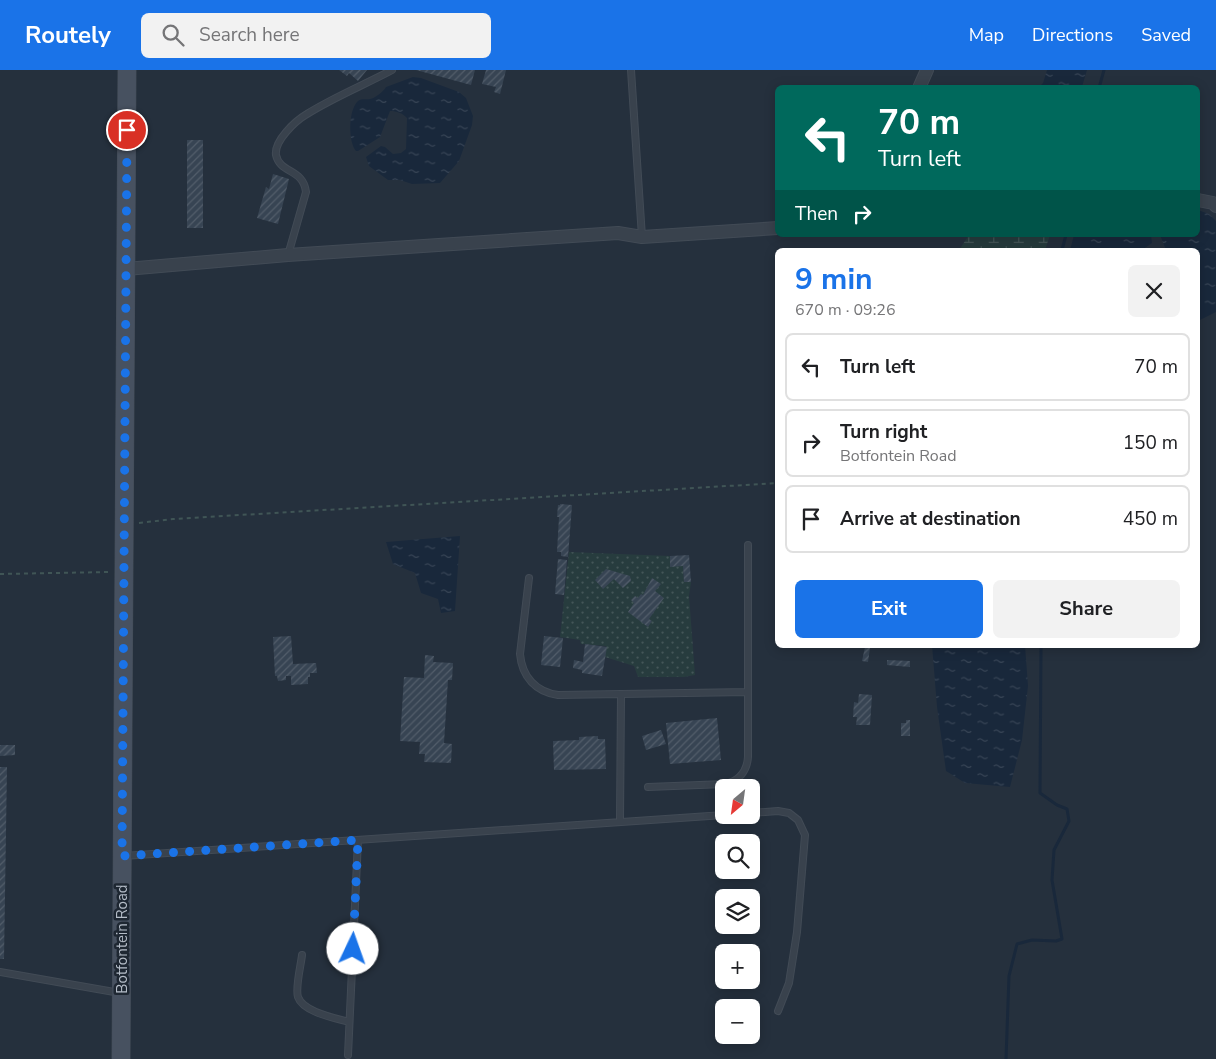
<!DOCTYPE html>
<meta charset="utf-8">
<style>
body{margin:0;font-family:"Nunito Sans",sans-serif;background:#f2f2f2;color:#202124;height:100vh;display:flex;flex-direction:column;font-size:19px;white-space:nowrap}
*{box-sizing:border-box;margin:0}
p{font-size:16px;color:#757577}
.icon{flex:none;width:28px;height:28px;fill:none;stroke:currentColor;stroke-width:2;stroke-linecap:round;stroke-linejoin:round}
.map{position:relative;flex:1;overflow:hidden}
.panel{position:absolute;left:775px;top:178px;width:425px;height:400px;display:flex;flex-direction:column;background:#fff;border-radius:8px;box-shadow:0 2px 12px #0003}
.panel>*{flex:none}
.top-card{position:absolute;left:775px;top:15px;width:425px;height:152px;border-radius:8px;box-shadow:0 2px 12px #0003;background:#00695c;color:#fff;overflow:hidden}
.needle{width:32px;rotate:209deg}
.fabs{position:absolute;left:715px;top:709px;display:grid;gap:10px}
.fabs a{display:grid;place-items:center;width:45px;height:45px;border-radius:8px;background:#fff;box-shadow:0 2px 12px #0003;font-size:25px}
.pin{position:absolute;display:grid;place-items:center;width:42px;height:42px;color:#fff;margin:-21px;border:2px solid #fff;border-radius:50%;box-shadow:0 1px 5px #0007}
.me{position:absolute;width:55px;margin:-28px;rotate:3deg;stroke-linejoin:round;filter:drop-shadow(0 0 4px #0008)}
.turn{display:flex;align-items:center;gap:18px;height:105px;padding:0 20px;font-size:22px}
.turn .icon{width:65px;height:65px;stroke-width:2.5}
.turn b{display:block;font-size:35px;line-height:42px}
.then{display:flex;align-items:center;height:48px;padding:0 20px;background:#0003;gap:10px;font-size:19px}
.round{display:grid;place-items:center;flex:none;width:52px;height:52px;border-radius:8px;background:#f2f2f2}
.summary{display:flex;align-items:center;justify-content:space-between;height:85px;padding:0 20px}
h1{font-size:30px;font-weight:700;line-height:38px;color:#1a73e8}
.button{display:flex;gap:10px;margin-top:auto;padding:10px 20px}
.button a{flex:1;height:58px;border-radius:8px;background:#1a73e8;color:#fff;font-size:20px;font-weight:700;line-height:58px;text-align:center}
.button a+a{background:#f2f2f2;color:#202124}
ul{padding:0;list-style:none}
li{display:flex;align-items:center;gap:15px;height:68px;margin:0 10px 8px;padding:0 10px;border:2px solid #e0e0e0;border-radius:8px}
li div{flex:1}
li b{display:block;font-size:19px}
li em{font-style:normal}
header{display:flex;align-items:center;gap:30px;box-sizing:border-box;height:70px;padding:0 25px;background:#1a73e8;color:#fff}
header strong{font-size:24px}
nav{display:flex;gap:28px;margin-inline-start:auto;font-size:18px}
.search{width:350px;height:45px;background:#f2f2f2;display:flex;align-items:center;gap:12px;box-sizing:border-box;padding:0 18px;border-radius:8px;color:#757577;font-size:19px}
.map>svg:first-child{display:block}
</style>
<header>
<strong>Routely</strong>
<div class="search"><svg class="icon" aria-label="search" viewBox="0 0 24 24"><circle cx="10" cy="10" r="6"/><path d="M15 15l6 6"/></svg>Search here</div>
<nav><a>Map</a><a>Directions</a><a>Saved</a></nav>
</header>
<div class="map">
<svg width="1216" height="989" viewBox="0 0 1216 989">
<defs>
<pattern id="grass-dots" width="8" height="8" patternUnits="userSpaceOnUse" patternTransform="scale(1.25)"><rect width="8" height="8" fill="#273c3e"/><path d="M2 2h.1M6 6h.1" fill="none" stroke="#445658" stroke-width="1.8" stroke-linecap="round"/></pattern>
<pattern id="wetland-marsh" width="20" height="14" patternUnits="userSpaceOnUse" patternTransform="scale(1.25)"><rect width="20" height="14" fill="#273c3e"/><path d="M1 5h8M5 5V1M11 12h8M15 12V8" fill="none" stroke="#445658"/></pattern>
<pattern id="water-ripples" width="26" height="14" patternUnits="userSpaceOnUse" patternTransform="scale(1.25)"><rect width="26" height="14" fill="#19283b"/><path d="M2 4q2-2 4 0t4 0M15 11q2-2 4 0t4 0" fill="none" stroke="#384556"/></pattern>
<pattern id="building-hatch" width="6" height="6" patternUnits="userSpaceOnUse" patternTransform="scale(1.25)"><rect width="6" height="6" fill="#374453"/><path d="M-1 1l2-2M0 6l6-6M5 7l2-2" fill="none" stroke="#525d6a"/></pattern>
</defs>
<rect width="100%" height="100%" fill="#25303d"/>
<path fill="url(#grass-dots)" d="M569,482L670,486V496H683L684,512H691L689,526L695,605L684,607H638L634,596L605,587L606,576L581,574L580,570L560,567Z"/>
<path fill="url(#wetland-marsh)" d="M969,165H1050L1045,180H959Z"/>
<path fill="url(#water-ripples)" d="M1047,0H1087L1082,17H1039L1043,13Z
M413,7L421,8L459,22L466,28L473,46L472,55L459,91L440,113L412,114L400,110H388L369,96L366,87L381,76L385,77L393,84L401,83L406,79L407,48C402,43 397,41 390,41L380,67L358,81H356C348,72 348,40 358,31C362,28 366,30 370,29C375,28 383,22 386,17Z
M1198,140L1209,144L1216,151V242L1198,251V180H1166L1160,165H1198Z
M1074,165H1151L1152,173L1142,180H1070Z
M460,466L455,541L441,543L438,529L421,523L415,503L393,494L386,472Z
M932,575H1025L1028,616L1022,670L1010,717L965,713L946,701L937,637Z"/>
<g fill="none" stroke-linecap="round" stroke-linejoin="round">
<path stroke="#19283b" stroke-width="3" d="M1099,18L1104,0
M1062,180L1066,165
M1006,989L1009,906L1017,874L1032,870L1056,871L1062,869L1052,810L1054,780L1069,751L1067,739L1057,735L1040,723L1041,575"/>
</g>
<path fill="url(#building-hatch)" d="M339,0H367L358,11L349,3L347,6Z
M416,0H475L471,15Z
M486,0H506L500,24L494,22L496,17L482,14Z
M187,70H203V158H187Z
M273,104L289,109L278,154L257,148L266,117L269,119Z
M560,434L572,435L568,487L561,486V482H557L559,447H557L558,435H560Z
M689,485L691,512H684L683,496L670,497V486Z
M558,489L567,490L564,525L555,524Z
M606,499L630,506L631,511L623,518L614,509L603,519L595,510Z
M652,508L661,514L655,521L664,528L649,549L652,551L648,557L628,542L634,533L631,530L635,526L638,528L641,524L643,525Z
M291,566L293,594L316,593L317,603H310V607H308V614L291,615V606H286V610L278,611L277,606H275L273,567Z
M544,566L563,568L560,597L541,595Z
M585,574L607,577L602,606L582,603V600L573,598L574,590L583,592Z
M865,577L870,578L868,592L862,591Z
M425,585L434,586L433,592L453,593L452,610H448L444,673L452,674L451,693L424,692L425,684H419L420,672L400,671L404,607L424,608Z
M887,590L910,591V597L887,595Z
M859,624L872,625L870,655H856L857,647H853L854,632L858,633Z
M717,648L721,690L670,694L666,653Z
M906,650H910V666H901V653H906Z
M661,660L666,674L646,680L642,666Z
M598,666V669H605L606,699L554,700L553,671L579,670V667Z
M0,675H15V685L0,686Z
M0,697H7L4,889H0Z"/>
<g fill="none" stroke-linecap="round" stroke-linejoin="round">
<defs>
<path id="service" d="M631,0L642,167
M288,185L306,122C303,98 280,104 276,85C274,71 295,51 307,44C334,27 364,15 392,0
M529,508L520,584C522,607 536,622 558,625L748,622
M648,717L725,714C739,711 747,701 748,687V475
M751,743L778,741L789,743L798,750L805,765L797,862L789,913L778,941
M620,752L621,624
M123,786L724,745
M302,885C301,895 295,918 298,927C303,942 335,948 349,952
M0,902L120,923
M348,985L358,770"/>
<path id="minor" d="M919,18L927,0
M1198,130L1213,133L1216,136
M126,199L288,185L618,163L642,167L778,158"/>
<path id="secondary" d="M121,989L127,0"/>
</defs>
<use href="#service" stroke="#424b56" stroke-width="8"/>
<use href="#minor" stroke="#424b56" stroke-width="14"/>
<use href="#secondary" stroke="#424b56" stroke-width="19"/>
<path stroke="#405556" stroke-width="2" stroke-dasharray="4 4" stroke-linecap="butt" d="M139,453L173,449L778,413
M0,504L109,502"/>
<use href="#service" stroke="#39424d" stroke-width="6"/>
<use href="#minor" stroke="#39424d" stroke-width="12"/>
<use href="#secondary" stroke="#475160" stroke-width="18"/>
</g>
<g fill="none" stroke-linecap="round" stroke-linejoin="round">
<path stroke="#1a73e8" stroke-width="9" stroke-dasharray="0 16.2" d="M127,60L122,786L358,770L353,879"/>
</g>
<g text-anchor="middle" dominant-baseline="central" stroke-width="5" stroke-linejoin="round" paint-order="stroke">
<g font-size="15" fill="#b5bdc8" stroke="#1e2732">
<text transform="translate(122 869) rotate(-90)">Botfontein Road</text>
</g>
</g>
</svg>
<div class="fabs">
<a><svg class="needle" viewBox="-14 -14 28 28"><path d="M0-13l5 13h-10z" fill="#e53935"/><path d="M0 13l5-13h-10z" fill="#757577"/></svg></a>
<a><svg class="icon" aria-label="search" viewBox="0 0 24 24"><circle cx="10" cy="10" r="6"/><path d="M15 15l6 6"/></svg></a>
<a><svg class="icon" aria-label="layers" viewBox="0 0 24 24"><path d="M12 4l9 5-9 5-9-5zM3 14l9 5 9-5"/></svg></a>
<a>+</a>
<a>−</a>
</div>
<div class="pin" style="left:127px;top:60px;background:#d93025"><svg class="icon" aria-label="arrive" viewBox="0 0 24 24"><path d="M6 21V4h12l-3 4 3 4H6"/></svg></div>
<svg class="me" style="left:353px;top:879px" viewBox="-20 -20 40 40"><circle r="19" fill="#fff"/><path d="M0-13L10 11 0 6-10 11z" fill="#1a73e8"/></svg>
<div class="top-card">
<div class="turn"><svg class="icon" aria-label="left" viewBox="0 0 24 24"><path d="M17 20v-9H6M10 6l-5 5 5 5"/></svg><div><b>70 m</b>Turn left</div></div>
<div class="then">Then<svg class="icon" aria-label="right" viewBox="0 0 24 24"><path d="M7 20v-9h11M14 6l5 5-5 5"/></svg></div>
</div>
<section class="panel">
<div class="summary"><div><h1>9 min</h1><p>670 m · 09:26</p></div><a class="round"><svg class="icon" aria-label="close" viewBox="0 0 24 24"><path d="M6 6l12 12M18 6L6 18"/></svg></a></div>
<ul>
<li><svg class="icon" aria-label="left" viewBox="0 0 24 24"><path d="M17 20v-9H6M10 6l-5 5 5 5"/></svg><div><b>Turn left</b></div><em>70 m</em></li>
<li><svg class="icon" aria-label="right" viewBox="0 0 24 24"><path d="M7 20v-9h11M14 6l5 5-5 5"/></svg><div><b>Turn right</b><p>Botfontein Road</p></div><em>150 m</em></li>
<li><svg class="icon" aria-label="arrive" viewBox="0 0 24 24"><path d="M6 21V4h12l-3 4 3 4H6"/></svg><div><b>Arrive at destination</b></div><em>450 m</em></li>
</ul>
<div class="button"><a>Exit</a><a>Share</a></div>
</section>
</div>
